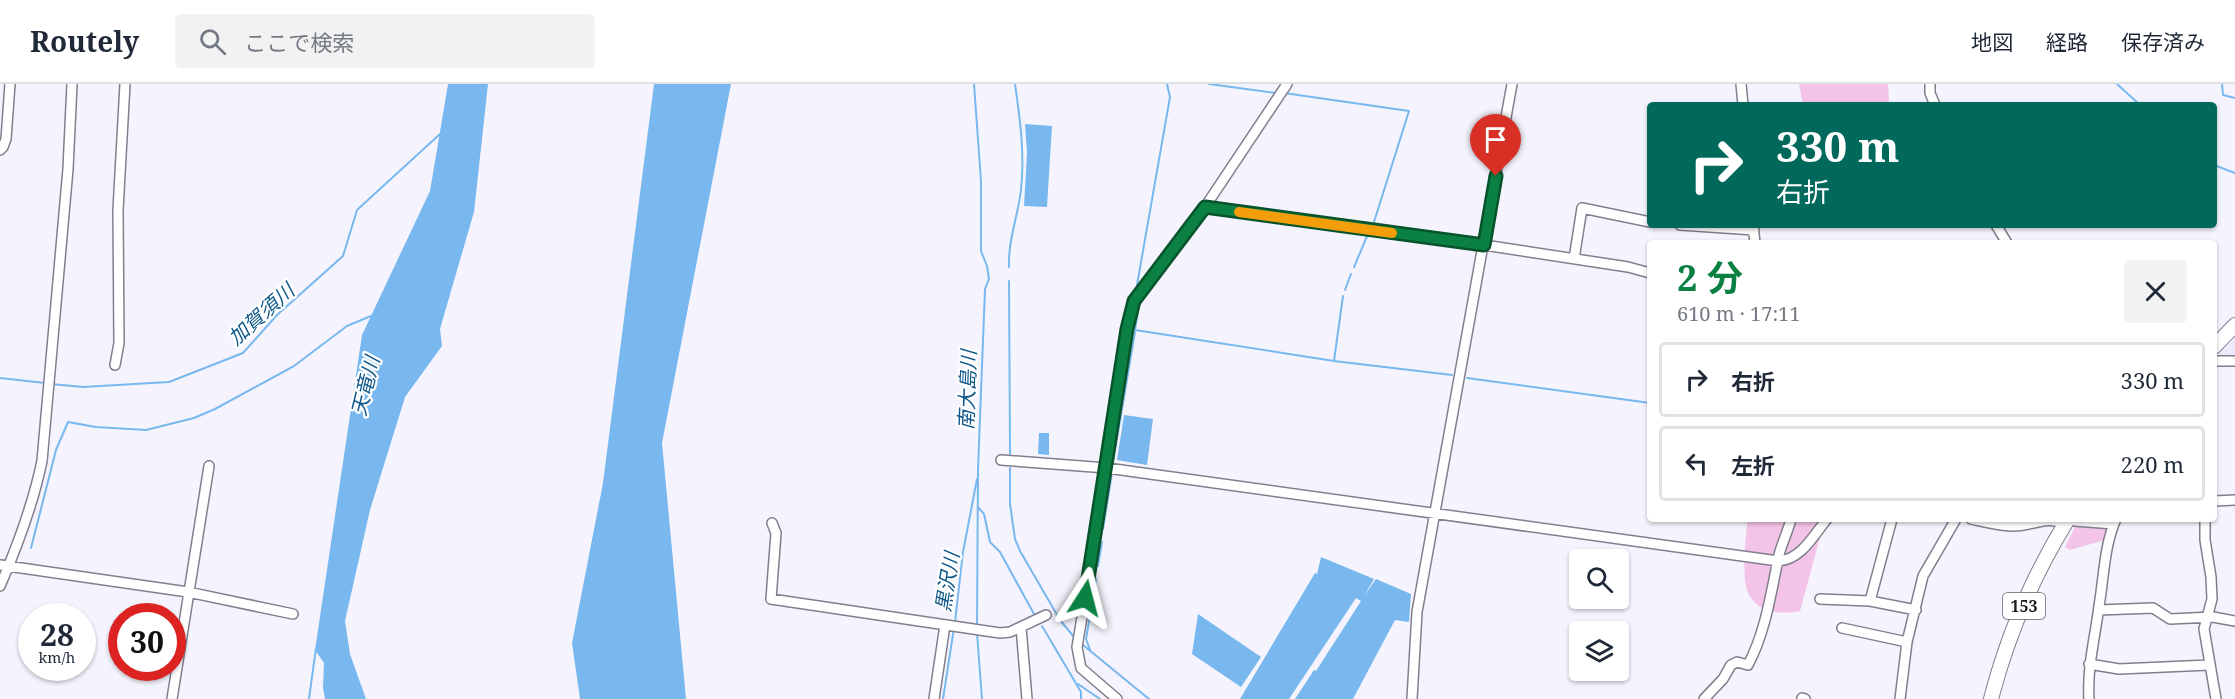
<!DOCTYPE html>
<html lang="ja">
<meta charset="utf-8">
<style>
body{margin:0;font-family:"Noto Serif","Noto Sans JP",serif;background:#f2f2f3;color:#1f2937;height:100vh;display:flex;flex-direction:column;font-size:22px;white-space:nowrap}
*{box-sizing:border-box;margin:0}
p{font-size:20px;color:#747a83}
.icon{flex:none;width:33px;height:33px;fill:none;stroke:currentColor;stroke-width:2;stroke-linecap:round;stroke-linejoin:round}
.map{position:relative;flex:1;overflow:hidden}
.panel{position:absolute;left:1647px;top:156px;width:570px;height:282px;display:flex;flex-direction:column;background:#fff;border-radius:6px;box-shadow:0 2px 4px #0004}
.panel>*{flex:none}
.banner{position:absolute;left:1647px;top:18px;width:570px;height:126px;border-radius:6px;box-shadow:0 2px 4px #0004;background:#00695c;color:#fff;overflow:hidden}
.buttons{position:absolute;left:1569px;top:465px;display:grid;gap:12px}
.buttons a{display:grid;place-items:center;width:60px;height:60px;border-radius:6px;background:#fff;box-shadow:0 2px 4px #0004;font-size:30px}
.speed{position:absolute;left:18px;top:519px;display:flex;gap:12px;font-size:30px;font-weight:700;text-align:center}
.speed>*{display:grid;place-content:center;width:78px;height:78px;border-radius:50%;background:#fff;box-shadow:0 2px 4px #0004;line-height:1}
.speed small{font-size:15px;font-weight:400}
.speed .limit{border:9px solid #d22;background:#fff;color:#111}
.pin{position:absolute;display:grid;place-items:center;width:51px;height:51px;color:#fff;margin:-62px -26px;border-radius:50% 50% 50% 0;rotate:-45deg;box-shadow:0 0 6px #0007}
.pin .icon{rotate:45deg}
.me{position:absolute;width:66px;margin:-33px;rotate:9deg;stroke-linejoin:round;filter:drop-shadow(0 0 4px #0008)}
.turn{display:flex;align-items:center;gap:21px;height:126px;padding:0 30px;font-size:27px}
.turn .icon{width:78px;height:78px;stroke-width:2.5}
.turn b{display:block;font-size:42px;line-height:51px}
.round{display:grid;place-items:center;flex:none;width:63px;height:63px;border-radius:6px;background:#f2f2f3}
.summary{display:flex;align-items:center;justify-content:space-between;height:102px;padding:0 30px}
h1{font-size:36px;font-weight:700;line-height:45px;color:#0b8043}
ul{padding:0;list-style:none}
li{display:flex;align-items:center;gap:18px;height:75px;margin:0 12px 9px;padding:0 18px;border:3px solid #e0e1e3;border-radius:6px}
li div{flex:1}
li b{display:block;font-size:22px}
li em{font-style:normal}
header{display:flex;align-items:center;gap:36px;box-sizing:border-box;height:84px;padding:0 30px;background:#fff;border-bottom:2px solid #e0e1e3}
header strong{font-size:28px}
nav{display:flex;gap:33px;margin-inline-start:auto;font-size:21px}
.search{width:420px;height:54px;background:#f2f2f3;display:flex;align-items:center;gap:15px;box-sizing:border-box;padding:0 21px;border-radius:6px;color:#747a83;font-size:22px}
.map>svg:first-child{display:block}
</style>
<header>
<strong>Routely</strong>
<div class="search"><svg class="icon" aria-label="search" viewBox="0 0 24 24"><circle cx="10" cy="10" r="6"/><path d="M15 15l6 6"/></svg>ここで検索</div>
<nav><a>地図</a><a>経路</a><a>保存済み</a></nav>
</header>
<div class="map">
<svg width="2235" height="615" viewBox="0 0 2235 615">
<rect width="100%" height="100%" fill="#f5f4fe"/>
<path fill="#eceafd" d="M2235,254V276L2215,275Z"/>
<path fill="#f3c4e7" d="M1799,0H1888L1889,17L1878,21H1803Z
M1748,435H1825L1800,527C1781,531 1755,529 1747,506C1742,491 1745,452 1748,435Z
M2076,441L2105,442L2108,444L2105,456L2070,466L2065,463Z"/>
<path fill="#78b8ee" d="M448,0H488L474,128L440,245L442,262L405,313L370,426L345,537L350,570L366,615H325L323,604L324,579L315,566L362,251L430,107Z
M654,0H731L662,359L686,615H580L572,559L603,399Z
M1025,40L1052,42L1047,123L1024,122L1027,69Z
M1124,331L1153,335L1147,381L1117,376Z
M1039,349H1049V371L1038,370Z
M1321,473L1374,495L1364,512L1376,495L1411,510L1409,538L1395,536L1353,615H1295L1314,586L1316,587L1361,517L1356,514L1289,615H1240L1315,489L1317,490Z
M1198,530L1261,573L1241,603L1192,570Z"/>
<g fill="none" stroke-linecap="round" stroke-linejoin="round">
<path stroke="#78b8ee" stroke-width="2" d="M974,0L981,97V167L987,182L989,195L985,205L978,385L977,543
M1209,0L1276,9
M2117,0L2140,21
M2222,0L2223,11L2235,14
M1284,9L1409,27L1374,138
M2214,81L2235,89
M1009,183C1008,156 1018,132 1021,106C1025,71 1020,35 1015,0
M1354,183L1368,150
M1009,197L1010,370
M1137,201L1170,13L1167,0
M1345,206L1351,190
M1138,227L1135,246L1334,277L1452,291
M1334,277L1343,212
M0,294L45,299
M1467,294L1650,319
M51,300L83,303L169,298L243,269L277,231L343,172L357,126L440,50
M1113,378L1135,248
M1010,384V420L1015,455L1020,467L1060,536L1074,553
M978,423L984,430L990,458L1000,468L1034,530
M1103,445L1112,389
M31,464L56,366L68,338L96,343L146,346L194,334L215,325L294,282L347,242L371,232
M1098,482L1102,458
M1094,511L1096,495
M955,538L963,468L977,395
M1042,542L1081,608V615
M977,549L982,615
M1083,561L1149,615
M1090,566L1086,555L1092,520
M1078,600L1100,615
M309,615L316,564
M943,615L954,544"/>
<defs>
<path id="minor" d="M1741,0L1743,21
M1930,0V9L1935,21
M0,66L3,63L6,55L10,0
M1205,123L1484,161L1628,183L1650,189
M1680,141L1754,146
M1753,141L1755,159
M1996,141L2007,159
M1574,175L1582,124L1650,138
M2214,277H2235
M115,281L119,259L118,126L125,0
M1001,376L1107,384L1778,477C1801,476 1813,452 1827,435
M2214,417L2235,416
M1971,435C1985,438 2000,442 2014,442C2033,442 2046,431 2065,440
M2072,435L2075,437L2114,440
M2205,435V456L2211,493L2212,515L2204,545L2216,615
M772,439L776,449L771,515L1000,549L1010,548L1046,531
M0,481L188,508L293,530
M0,502C18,461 33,420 42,377L68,85L72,0
M1820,515L1870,517L1916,526
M1870,517L1892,435
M2099,526L2153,524L2170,535L2213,533L2235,537
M1021,543L1027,615
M1842,544L1907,558
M2089,580L2119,585L2209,581
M1802,614L1805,615
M172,615L209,382
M934,615L945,541
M1117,615L1081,584L1077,563L1107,384L1129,236L1134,217L1205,123L1287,0
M1412,615L1417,528L1512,0
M1704,615L1723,595L1731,581L1737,578L1748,581C1766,547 1771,508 1779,471C1782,459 1788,447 1791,435
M1900,615L1907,558L1923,492L1956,435
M2089,615C2087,583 2095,554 2099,522C2104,493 2104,462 2116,435"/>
<path id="highway" d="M2214,263L2235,241
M1991,615C2007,553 2034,490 2068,435"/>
</defs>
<use href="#minor" stroke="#817f8e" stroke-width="12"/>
<use href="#highway" stroke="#817f8e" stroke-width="16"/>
<use href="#minor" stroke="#fff" stroke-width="9"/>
<use href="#highway" stroke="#fff" stroke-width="14"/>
</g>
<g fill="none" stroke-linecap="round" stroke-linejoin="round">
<defs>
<path id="route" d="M1085,514L1127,245L1134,217L1205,123L1484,161L1496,92"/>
</defs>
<use href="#route" stroke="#07532c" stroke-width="15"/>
<use href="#route" stroke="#0b8043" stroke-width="10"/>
<path stroke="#f59e0b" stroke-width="10" d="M1239,128L1392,149"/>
</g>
<g text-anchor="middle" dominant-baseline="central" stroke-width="4.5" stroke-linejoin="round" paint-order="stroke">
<rect fill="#fff" stroke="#5f5f63" stroke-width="1.5" x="2003" y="509" width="42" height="26" rx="4.5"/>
<g font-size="16" font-weight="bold" fill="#1b1b20">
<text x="2024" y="522">153</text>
</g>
<g font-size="20" font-style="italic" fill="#0e5789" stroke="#fff">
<text transform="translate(261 230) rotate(-42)">加賀須川</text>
<text transform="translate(365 302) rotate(-76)">天竜川</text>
<text transform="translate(967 306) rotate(-88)">南大島川</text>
<text transform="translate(947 498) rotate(-81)">黒沢川</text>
</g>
</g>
</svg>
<div class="buttons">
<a><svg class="icon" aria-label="search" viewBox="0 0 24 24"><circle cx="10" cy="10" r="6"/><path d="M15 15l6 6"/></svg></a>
<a><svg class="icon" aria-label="layers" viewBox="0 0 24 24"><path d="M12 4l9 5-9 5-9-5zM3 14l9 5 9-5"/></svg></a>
</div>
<div class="speed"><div>28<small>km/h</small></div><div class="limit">30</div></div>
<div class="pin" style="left:1496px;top:92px;background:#d93025"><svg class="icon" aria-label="arrive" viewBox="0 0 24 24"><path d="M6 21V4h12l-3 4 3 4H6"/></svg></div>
<svg class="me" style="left:1085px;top:514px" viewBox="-20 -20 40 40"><path d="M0-17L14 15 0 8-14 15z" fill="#0b8043" stroke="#fff" stroke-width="4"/></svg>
<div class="banner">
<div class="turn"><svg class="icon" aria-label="right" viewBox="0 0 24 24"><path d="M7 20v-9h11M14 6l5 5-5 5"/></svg><div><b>330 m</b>右折</div></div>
</div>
<section class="panel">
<div class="summary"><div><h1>2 分</h1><p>610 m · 17:11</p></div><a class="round"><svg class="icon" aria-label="close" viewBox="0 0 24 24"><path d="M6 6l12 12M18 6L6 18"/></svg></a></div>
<ul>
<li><svg class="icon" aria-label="right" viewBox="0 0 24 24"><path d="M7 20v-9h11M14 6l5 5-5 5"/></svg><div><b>右折</b></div><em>330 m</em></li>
<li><svg class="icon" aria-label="left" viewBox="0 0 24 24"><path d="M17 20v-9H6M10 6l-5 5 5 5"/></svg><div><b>左折</b></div><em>220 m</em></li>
</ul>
</section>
</div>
